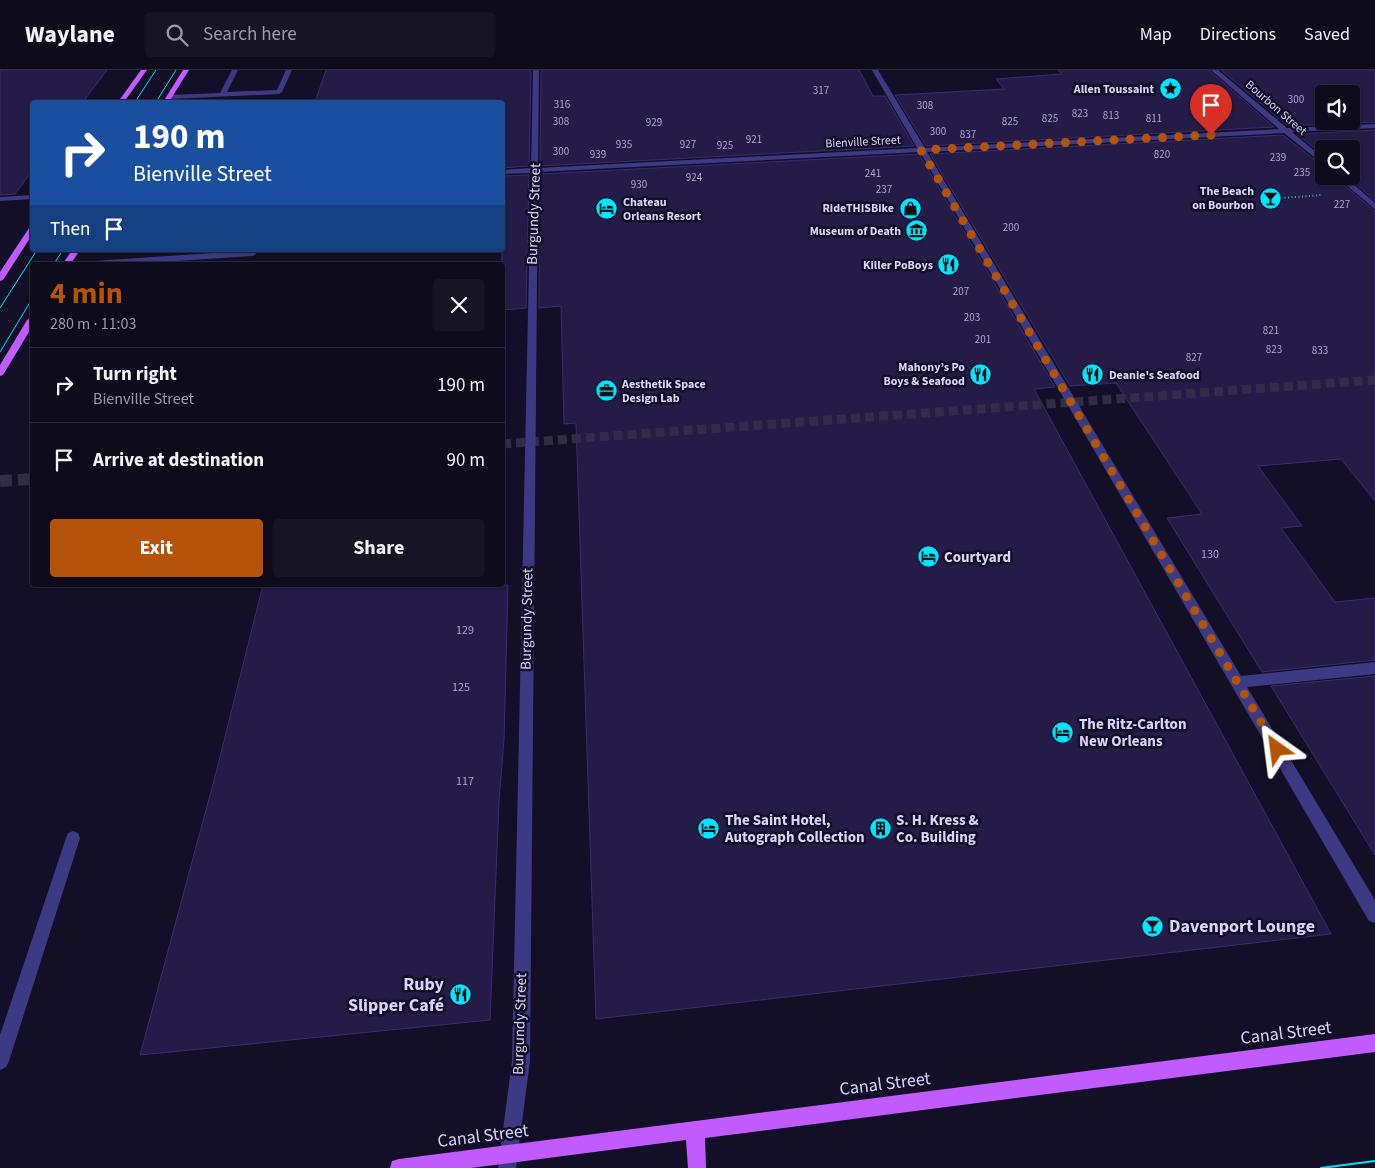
<!DOCTYPE html>
<meta charset="utf-8">
<style>
body{margin:0;font-family:"Source Sans 3",sans-serif;background:#171425;color:#f1f3f6;height:100vh;display:flex;flex-direction:column;font-size:19px;white-space:nowrap}
*{box-sizing:border-box;margin:0}
p{font-size:16px;color:#9b9ba3}
.icon{flex:none;width:28px;height:28px;fill:none;stroke:currentColor;stroke-width:2;stroke-linecap:round;stroke-linejoin:round}
.map{position:relative;flex:1;overflow:hidden}
.drawer{position:absolute;left:30px;top:192px;width:475px;height:325px;display:flex;flex-direction:column;background:#0e0b1c;border-radius:5px;box-shadow:0 1px 4px #0004,0 0 0 1px #2e2b3b}
.drawer>*{flex:none}
.guide{position:absolute;left:30px;top:30px;width:475px;height:152px;border-radius:5px;box-shadow:0 1px 4px #0004,0 0 0 1px #2e2b3b;background:#1a4fa0;color:#fff;overflow:hidden}
.fabs{position:absolute;left:1315px;top:15px;display:grid;gap:10px}
.fabs a{display:grid;place-items:center;width:45px;height:45px;border-radius:5px;background:#0e0b1c;box-shadow:0 1px 4px #0004,0 0 0 1px #2e2b3b;font-size:25px}
.pin{position:absolute;display:grid;place-items:center;width:42px;height:42px;color:#fff;margin:-51px -21px;border-radius:50% 50% 50% 0;rotate:-45deg;box-shadow:0 0 5px #0007}
.pin .icon{rotate:45deg}
.me{position:absolute;width:55px;margin:-28px;rotate:329deg;stroke-linejoin:round;filter:drop-shadow(0 0 4px #0008)}
.turn{display:flex;align-items:center;gap:18px;height:105px;padding:0 20px;font-size:22px}
.turn .icon{width:65px;height:65px;stroke-width:2.5}
.turn b{display:block;font-size:35px;line-height:42px}
.then{display:flex;align-items:center;height:48px;padding:0 20px;background:#0003;gap:10px;font-size:19px}
.round{display:grid;place-items:center;flex:none;width:52px;height:52px;border-radius:5px;background:#171425}
.head{display:flex;align-items:center;justify-content:space-between;height:85px;padding:0 20px}
h1{font-size:30px;font-weight:700;line-height:38px;color:#b45309}
.action{display:flex;gap:10px;margin-top:auto;padding:10px 20px}
.action a{flex:1;height:58px;border-radius:5px;background:#b45309;color:#fff;font-size:20px;font-weight:700;line-height:58px;text-align:center}
.action a+a{background:#171425;color:#f1f3f6}
ul{padding:0;list-style:none}
li{display:flex;align-items:center;gap:15px;height:75px;padding:0 20px;border-top:1px solid #2e2b3b}
li div{flex:1}
li b{display:block;font-size:19px}
li em{font-style:normal}
header{display:flex;align-items:center;gap:30px;box-sizing:border-box;height:70px;padding:0 25px;background:#0e0b1c;border-bottom:1px solid #2e2b3b}
header strong{font-size:24px}
nav{display:flex;gap:28px;margin-inline-start:auto;font-size:18px}
.search{width:350px;height:45px;background:#171425;display:flex;align-items:center;gap:12px;box-sizing:border-box;padding:0 18px;border-radius:5px;color:#9b9ba3;font-size:19px}
.map>svg:first-child{display:block}
</style>
<header>
<strong>Waylane</strong>
<div class="search"><svg class="icon" aria-label="search" viewBox="0 0 24 24"><circle cx="10" cy="10" r="6"/><path d="M15 15l6 6"/></svg>Search here</div>
<nav><a>Map</a><a>Directions</a><a>Saved</a></nav>
</header>
<div class="map">
<svg width="1375" height="1098" viewBox="0 0 1375 1098">
<rect width="100%" height="100%" fill="#130f26"/>
<path fill="#241b47" stroke="#3b2d73" fill-rule="evenodd" d="M0,0H107L83,32H32V101L15,124L0,125Z
M326,0H531L529,96L502,98V32H315Z
M541,0H859L873,26H885L914,76L540,96Z
M1058,0H1209L1274,57L926,76L895,25L1004,19L996,9L1062,4Z
M1221,0H1375V52L1288,56ZM1324,24H1351V51H1324Z
M1375,60V131L1347,106H1351V79H1324V86L1297,64Z
M1283,65L1324,97V106H1333L1375,141V431L1341,389L1258,396L1302,456L1281,458L1335,532L1375,528V590L1262,602L1167,448L1202,444L1116,313L1070,316L930,84Z
M919,84L1055,317L1034,319L1331,864L596,949L576,353L564,354L561,236L539,238L540,104Z
M529,105L526,238L502,240V106Z
M263,515H508L504,670L499,731L490,950L140,985L217,699Z
M1375,606V785L1271,616Z"/>
<g fill="none" stroke-linecap="round" stroke-linejoin="round">
<path stroke="#312d47" stroke-width="9" stroke-dasharray="9 5" stroke-linecap="butt" d="M502,374L1375,310"/>
<path stroke="#312d47" stroke-width="12" stroke-dasharray="12 6" stroke-linecap="butt" d="M0,411L32,409"/>
<path stroke="#2fb8b0" stroke-width="2" stroke-dasharray="1 2.5" stroke-linecap="butt" d="M1281,128L1322,125"/>
<path fill="#3d3a85" fill-rule="evenodd" d="M232,0H238L227,22L277,20L286,0H292L282,22L279,24L170,29L167,27L170,25L220,23Z
M533,0H539L538,98L917,78L872,0H878L925,78L1279,59L1211,0H1218L1287,58L1375,54V58L1292,62L1324,89V95L1284,63L927,82L1241,606L1375,592V604L1247,617L1375,830V853L1369,851L920,82L538,102L530,991L516,1098H498L512,991L531,103L502,104V100L531,98Z
M1335,106H1344L1375,133V139Z
M32,125V129L0,131V127Z
M257,180L255,185L252,186L116,195H75L79,192Z
M73,761L78,763L80,768L9,991L6,997L0,1000V965L66,768L68,763Z"/>
<path fill="#c25bff" fill-rule="evenodd" d="M141,0H147L124,32H118Z
M183,0H189L169,32H163Z
M29,158H32V165L3,210L0,211V202Z
M72,180H80L70,195H62Z
M32,247V257L3,305L0,306V295L27,250Z
M1375,964V982L705,1068L706,1098H688L686,1070L471,1098H390L392,1091L399,1089Z"/>
<path stroke="#00e5ff" stroke-width="1" d="M135,32L156,0
M156,32L176,0
M53,195L63,180
M0,238L37,180
M0,282L32,229"/>
<path stroke="#00e5ff" stroke-width="2" d="M1321,1098L1375,1091"/>
</g>
<g fill="none" stroke-linecap="round" stroke-linejoin="round">
<path stroke="#b45309" stroke-width="9" stroke-dasharray="0 16.2" d="M1211,65L921,80L1277,679"/>
</g>
<defs>
<symbol id="sight-disc" viewBox="-11 -11 22 22"><circle r="9.5" fill="#00e5ff" stroke="#130f26"/><path d="M0-6L1.8-2.2L6-1.7L2.9 1.2L3.7 5.4L0 3.3L-3.7 5.4L-2.9 1.2L-6-1.7L-1.8-2.2Z" fill="#111"/></symbol>
<symbol id="bar-disc" viewBox="-11 -11 22 22"><circle r="9.5" fill="#00e5ff" stroke="#130f26"/><path d="M-6-5H6L.8 .8V4.5H3.5V6h-7V4.5H-.8V.8Z" fill="#111"/></symbol>
<symbol id="shop-disc" viewBox="-11 -11 22 22"><circle r="9.5" fill="#00e5ff" stroke="#130f26"/><path d="M-5-2.5h2.3a2.7 3.5 0 0 1 5.4 0H5L5.5 6h-11ZM-1.5-2.5h3a1.5 2.3 0 0 0-3 0Z" fill="#111"/></symbol>
<symbol id="hotel-disc" viewBox="-11 -11 22 22"><circle r="9.5" fill="#00e5ff" stroke="#130f26"/><path d="M-6-4.5h1.5V1H6V5H4.5V3h-9V5H-6ZM-4 0a1.8 1.8 0 1 1 3.6 0ZM.5 0V-2.5h3Q6-2.5 6 0Z" fill="#111"/></symbol>
<symbol id="museum-disc" viewBox="-11 -11 22 22"><circle r="9.5" fill="#00e5ff" stroke="#130f26"/><path d="M0-6L6-3V-2H-6V-3ZM-5-1h2V3h-2ZM-1-1h2V3h-2ZM3-1h2V3H3ZM-6 4H6V6H-6Z" fill="#111"/></symbol>
<symbol id="restaurant-disc" viewBox="-11 -11 22 22"><circle r="9.5" fill="#00e5ff" stroke="#130f26"/><path d="M-5-6h1v4h1v-4h1v4h1v-4h1v5L-1.5 .5V6h-2V.5L-5-1ZM5-6V6H3V1.5H1.5Q1.5-4 5-6Z" fill="#111"/></symbol>
<symbol id="office-disc" viewBox="-11 -11 22 22"><circle r="9.5" fill="#00e5ff" stroke="#130f26"/><path d="M-6-3h4V-5.5h4V-3h4V5H-6ZM-1-4.5V-3h2v-1.5ZM-6 0V1H6V0Z" fill="#111"/></symbol>
<symbol id="building-disc" viewBox="-11 -11 22 22"><circle r="9.5" fill="#00e5ff" stroke="#130f26"/><path d="M-4-6H4V6H1V3H-1V6H-4ZM-2.5-4.3h1.7v1.8h-1.7ZM.8-4.3h1.7v1.8H.8ZM-2.5-1h1.7V.8h-1.7ZM.8-1h1.7V.8H.8Z" fill="#111"/></symbol>
</defs>
<g fill-rule="evenodd">
<use href="#sight-disc" x="1158" y="6" width="25" height="25"/>
<use href="#bar-disc" x="1258" y="116" width="25" height="25"/>
<use href="#shop-disc" x="898" y="126" width="25" height="25"/>
<use href="#hotel-disc" x="594" y="126" width="25" height="25"/>
<use href="#museum-disc" x="904" y="148" width="25" height="25"/>
<use href="#restaurant-disc" x="936" y="182" width="25" height="25"/>
<use href="#restaurant-disc" x="968" y="292" width="25" height="25"/>
<use href="#restaurant-disc" x="1080" y="292" width="25" height="25"/>
<use href="#office-disc" x="594" y="308" width="25" height="25"/>
<use href="#hotel-disc" x="916" y="474" width="25" height="25"/>
<use href="#hotel-disc" x="1050" y="650" width="25" height="25"/>
<use href="#hotel-disc" x="696" y="746" width="25" height="25"/>
<use href="#building-disc" x="868" y="746" width="25" height="25"/>
<use href="#bar-disc" x="1140" y="844" width="25" height="25"/>
<use href="#restaurant-disc" x="448" y="912" width="25" height="25"/>
</g>
<g text-anchor="middle" dominant-baseline="central" stroke-width="5" stroke-linejoin="round" paint-order="stroke">
<g font-size="11" fill="#aca6d1">
<text x="821" y="20">317</text>
<text x="1296" y="29">300</text>
<text x="562" y="34">316</text>
<text x="925" y="35">308</text>
<text x="1080" y="43">823</text>
<text x="1111" y="45">813</text>
<text x="1050" y="48">825</text>
<text x="1154" y="48">811</text>
<text x="561" y="51">308</text>
<text x="1010" y="51">825</text>
<text x="654" y="52">929</text>
<text x="938" y="61">300</text>
<text x="968" y="64">837</text>
<text x="754" y="69">921</text>
<text x="624" y="74">935</text>
<text x="688" y="74">927</text>
<text x="725" y="75">925</text>
<text x="561" y="81">300</text>
<text x="598" y="84">939</text>
<text x="1162" y="84">820</text>
<text x="1278" y="87">239</text>
<text x="1302" y="102">235</text>
<text x="873" y="103">241</text>
<text x="694" y="107">924</text>
<text x="639" y="114">930</text>
<text x="884" y="119">237</text>
<text x="1342" y="134">227</text>
<text x="1011" y="157">200</text>
<text x="961" y="221">207</text>
<text x="972" y="247">203</text>
<text x="1271" y="260">821</text>
<text x="983" y="269">201</text>
<text x="1274" y="279">823</text>
<text x="1320" y="280">833</text>
<text x="1194" y="287">827</text>
</g>
<g font-size="12" font-weight="bold" fill="#d9d4ff" stroke="#130f26" text-anchor="end">
<text x="1154" y="19">Allen Toussaint</text>
<text x="1254" y="121">The Beach<tspan x="1254" dy="14">on Bourbon</tspan></text>
<text x="623" y="132" text-anchor="start">Chateau<tspan x="623" dy="14">Orleans Resort</tspan></text>
<text x="894" y="138">RideTHISBike</text>
<text x="901" y="161">Museum of Death</text>
<text x="933" y="195">Killer PoBoys</text>
<text x="965" y="297">Mahony’s Po<tspan x="965" dy="14">Boys &amp; Seafood</tspan></text>
<text x="1109" y="305" text-anchor="start">Deanie's Seafood</text>
<text x="622" y="314" text-anchor="start">Aesthetik Space<tspan x="622" dy="14">Design Lab</tspan></text>
</g>
<g font-size="12" fill="#d9d4ff" stroke="#130f26">
<text transform="translate(1276 38) rotate(41)">Bourbon Street</text>
<text transform="translate(863 72) rotate(-3)">Bienville Street</text>
</g>
<g font-size="12" fill="#aca6d1">
<text x="1210" y="484">130</text>
<text x="465" y="560">129</text>
<text x="461" y="617">125</text>
<text x="465" y="711">117</text>
</g>
<g font-size="15" fill="#d9d4ff" stroke="#130f26">
<text transform="translate(534 144) rotate(-88)">Burgundy Street</text>
<text transform="translate(527 549) rotate(-89)">Burgundy Street</text>
<text transform="translate(520 954) rotate(-88)">Burgundy Street</text>
</g>
<g font-size="15" font-weight="bold" fill="#d9d4ff" stroke="#130f26" text-anchor="start">
<text x="944" y="487">Courtyard</text>
<text x="1079" y="654">The Ritz-Carlton<tspan x="1079" dy="17">New Orleans</tspan></text>
<text x="725" y="750">The Saint Hotel,<tspan x="725" dy="17">Autograph Collection</tspan></text>
<text x="896" y="750">S. H. Kress &amp;<tspan x="896" dy="17">Co. Building</tspan></text>
</g>
<g font-size="18" font-weight="bold" fill="#d9d4ff" stroke="#130f26" text-anchor="start">
<text x="1169" y="856">Davenport Lounge</text>
<text x="444" y="914" text-anchor="end">Ruby<tspan x="444" dy="21">Slipper Café</tspan></text>
</g>
<g font-size="18" fill="#d9d4ff" stroke="#130f26">
<text transform="translate(1286 963) rotate(-7)">Canal Street</text>
<text transform="translate(885 1014) rotate(-7)">Canal Street</text>
<text transform="translate(483 1066) rotate(-7)">Canal Street</text>
</g>
</g>
</svg>
<div class="fabs">
<a><svg class="icon" aria-label="sound" viewBox="0 0 24 24"><path d="M4 9h4l5-4v14l-5-4H4zM17 9q2 3 0 6"/></svg></a>
<a><svg class="icon" aria-label="search" viewBox="0 0 24 24"><circle cx="10" cy="10" r="6"/><path d="M15 15l6 6"/></svg></a>
</div>
<div class="pin" style="left:1211px;top:65px;background:#d93025"><svg class="icon" aria-label="arrive" viewBox="0 0 24 24"><path d="M6 21V4h12l-3 4 3 4H6"/></svg></div>
<svg class="me" style="left:1277px;top:679px" viewBox="-20 -20 40 40"><path d="M0-17L14 15 0 8-14 15z" fill="#b45309" stroke="#fff" stroke-width="4"/></svg>
<div class="guide">
<div class="turn"><svg class="icon" aria-label="right" viewBox="0 0 24 24"><path d="M7 20v-9h11M14 6l5 5-5 5"/></svg><div><b>190 m</b>Bienville Street</div></div>
<div class="then">Then<svg class="icon" aria-label="arrive" viewBox="0 0 24 24"><path d="M6 21V4h12l-3 4 3 4H6"/></svg></div>
</div>
<section class="drawer">
<div class="head"><div><h1>4 min</h1><p>280 m · 11:03</p></div><a class="round"><svg class="icon" aria-label="close" viewBox="0 0 24 24"><path d="M6 6l12 12M18 6L6 18"/></svg></a></div>
<ul>
<li><svg class="icon" aria-label="right" viewBox="0 0 24 24"><path d="M7 20v-9h11M14 6l5 5-5 5"/></svg><div><b>Turn right</b><p>Bienville Street</p></div><em>190 m</em></li>
<li><svg class="icon" aria-label="arrive" viewBox="0 0 24 24"><path d="M6 21V4h12l-3 4 3 4H6"/></svg><div><b>Arrive at destination</b></div><em>90 m</em></li>
</ul>
<div class="action"><a>Exit</a><a>Share</a></div>
</section>
</div>
